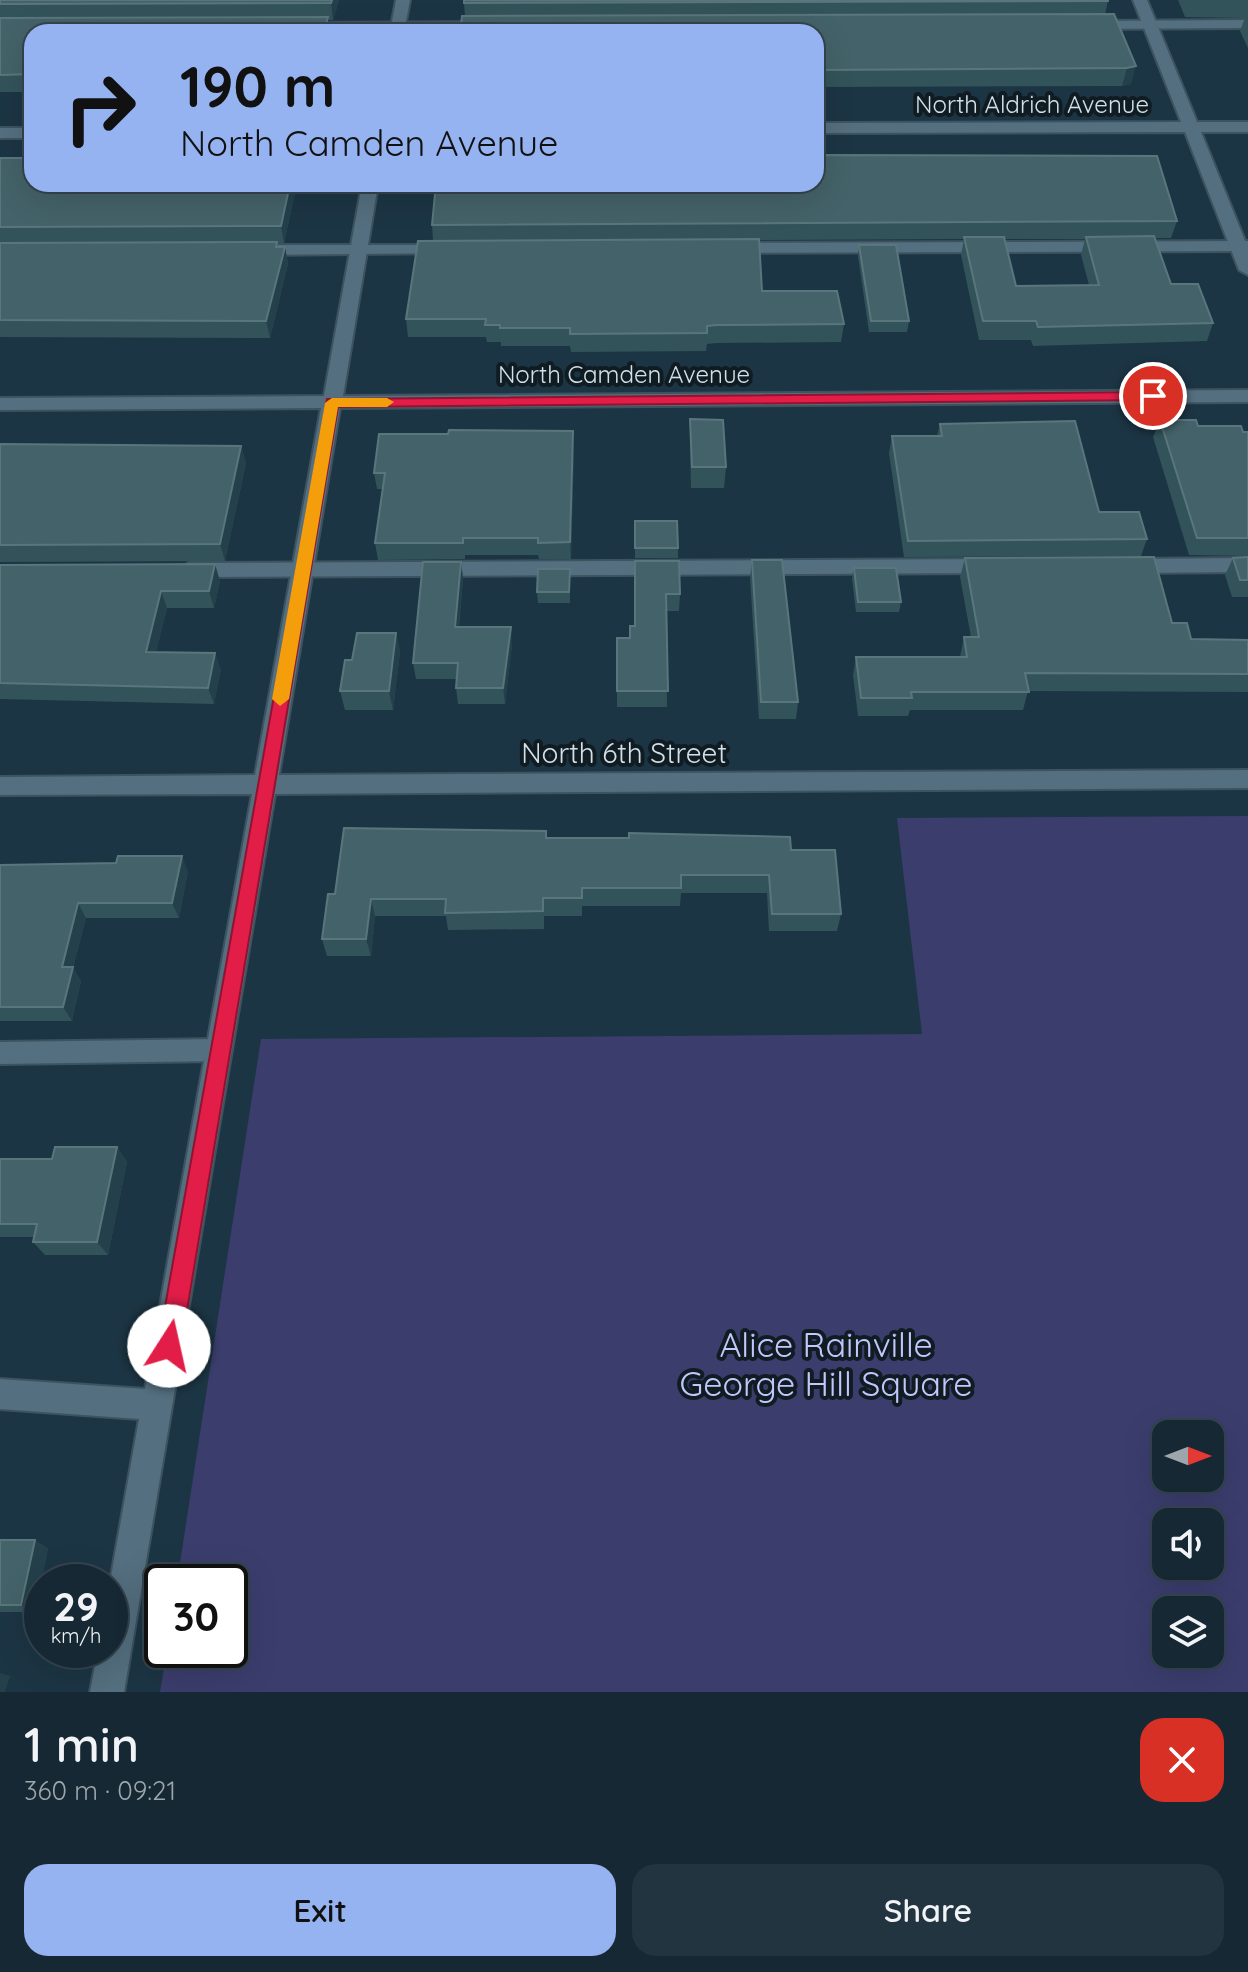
<!DOCTYPE html>
<meta charset="utf-8">
<style>
body{margin:0;font-family:Quicksand,sans-serif;background:#22343f;color:#f1f3f6;height:100vh;display:flex;flex-direction:column;font-size:30px;white-space:nowrap}
*{box-sizing:border-box;margin:0}
p{font-size:26px;color:#9da6ac}
.icon{flex:none;width:44px;height:44px;fill:none;stroke:currentColor;stroke-width:2;stroke-linecap:round;stroke-linejoin:round}
.map{position:relative;height:1692px;overflow:hidden}
.sheet{display:flex;flex-direction:column;background:#152833;flex:1}
.sheet>*{flex:none}
.hud{position:absolute;left:24px;top:24px;width:800px;height:168px;border-radius:24px;box-shadow:0 8px 32px #0002,0 0 0 2px #34444e;background:#95b2f1;color:#111;overflow:hidden}
.needle{width:52px;rotate:90deg}
.controls{position:absolute;left:1152px;top:1420px;display:grid;gap:16px}
.controls a{display:grid;place-items:center;width:72px;height:72px;border-radius:16px;background:#152833;box-shadow:0 8px 32px #0002,0 0 0 2px #34444e;font-size:40px}
.speed{position:absolute;left:24px;top:1564px;display:flex;gap:16px;font-size:40px;font-weight:700;text-align:center}
.speed>*{display:grid;place-content:center;width:104px;height:104px;border-radius:50%;background:#152833;box-shadow:0 8px 32px #0002,0 0 0 2px #34444e;line-height:1}
.speed small{font-size:20px;font-weight:400}
.speed .limit{border:4px solid #111;border-radius:12px;background:#fff;color:#111}
.pin{position:absolute;display:grid;place-items:center;width:68px;height:68px;color:#fff;margin:-34px;border:4px solid #fff;border-radius:50%;box-shadow:0 2px 8px #0007}
.me{position:absolute;width:88px;margin:-44px;rotate:10deg;stroke-linejoin:round;filter:drop-shadow(0 0 6px #0008)}
.turn{display:flex;align-items:center;gap:28px;height:168px;padding:0 24px;font-size:36px}
.turn .icon{width:104px;height:104px;stroke-width:2.5}
.turn b{display:block;font-size:56px;line-height:68px}
.round{display:grid;place-items:center;flex:none;width:84px;height:84px;border-radius:24px;background:#22343f}
.headline{display:flex;align-items:center;justify-content:space-between;height:136px;padding:0 24px}
h1{font-size:48px;font-weight:600;line-height:60px}
.primary-button{display:flex;gap:16px;margin-top:auto;padding:16px 24px}
.primary-button a{flex:1;height:92px;border-radius:24px;background:#95b2f1;color:#111;font-size:32px;font-weight:600;line-height:92px;text-align:center}
.primary-button a+a{background:#22343f;color:#f1f3f6}
.map>svg:first-child{display:block}
</style>
<div class="map">
<svg width="1248" height="1692" viewBox="0 0 1248 1692">
<rect width="100%" height="100%" fill="#1c3544"/>
<path fill="#3b3d6d" fill-rule="evenodd" d="M1248,816V1692H160L167,1650H230V1582H177L261,1039L922,1034L897,818ZM1166,1434H1210V1478H1166ZM1166,1522H1210V1566H1166ZM1166,1610H1210V1654H1166Z"/>
<g fill="none" stroke-linecap="round" stroke-linejoin="round">
<defs>
<path id="lane" d="M1248,20V28L1089,29L1082,25L1089,21Z
M491,22L498,26L496,29L301,31L294,27L301,23Z
M1248,241V251L729,253L721,248L729,243Z
M447,245L455,250L453,253L257,255L249,250L257,245Z
M1248,558V572L1125,573L1115,566L1125,559Z
M991,559L1001,566L991,573L189,577L179,570L189,563Z
M220,1039L229,1042L232,1050L229,1058L220,1061L0,1064V1042Z"/>
<path id="street" d="M396,0H410L404,32H390Z
M1133,0H1147L1197,122H1248V132H1201L1248,248V275L1239,270L1185,132L816,133V123L1181,122Z
M0,128H32V138H0Z
M362,184H378L343,396L1248,390V402L340,408L279,775L1248,770V788L275,794L124,1692H90L98,1650H110V1582L139,1419L0,1409V1379L145,1389L252,794L0,795V777L255,775L321,408L0,410V398L324,396Z"/>
</defs>
<use href="#lane" stroke="#3d535f" stroke-width="4"/>
<use href="#street" stroke="#3d535f" stroke-width="4"/>
<use href="#lane" fill="#546f7f" fill-rule="evenodd"/>
<use href="#street" fill="#546f7f" fill-rule="evenodd"/>
</g>
<path fill="#33535a" fill-rule="evenodd" d="M0,0H339L333,20H328L330,32H32V92H0Z
M1178,0H1248V48L1240,31L1245,18L1185,17Z
M1108,1L1105,14H1114L1131,84L1122,86L816,87V32L465,16L464,3Z
M0,158L297,184L284,243H277L278,247H285L288,264L270,338L0,337Z
M1177,221L1171,238H1155L1171,284L1213,323L1207,341L1033,346L1031,340H979L961,255L964,239L759,240L762,291L844,324L841,342L716,343L707,344L706,351L571,352L570,346H501V342H487L486,337H408L406,319L433,241L432,225ZM1004,239H1085L1081,255L1089,285L1016,286Z
M859,245L909,321L907,332H869L858,256Z
M690,419L726,467L724,488H691L690,440Z
M1160,420L1248,432V556L1189,555L1153,437Z
M940,424L1147,539L1141,556L904,557L889,453L892,436H937Z
M0,444L241,446L246,463L225,561L0,562Z
M574,448L571,559H539L538,555H465V559L378,560L375,543L383,489H377L374,473Z
M635,521L678,548V558H635Z
M1248,557V597H1232L1225,575L1233,558Z
M965,558L1172,623L1191,639L1248,640V692L1028,691L1023,710H910L908,716H858L853,675L856,657H960L964,637H971L960,577Z
M752,560L798,702L796,719H759L750,578Z
M635,561L680,594L679,611H666L667,707H617V638H630L635,626Z
M461,562L463,579L459,627L512,644L505,704H458L456,688L457,679H416L413,663Z
M0,565L220,581L214,608H167L156,652L221,669L214,704L0,699Z
M854,568L901,602L899,612H856L852,578Z
M570,579V603H538L537,592Z
M396,633L400,652L393,710H345L340,691Z
M546,831L547,838L791,850L841,914L837,931H769L767,893H681L680,906H582V916H544V929L448,930L446,916H375L371,956H327L322,939L335,894Z
M0,865L188,871L179,918H86L73,968L81,981L72,1021H0Z
M117,1147L127,1162L108,1255H45L33,1242L34,1237H0V1159H52Z
M0,1540L48,1548L35,1612H0Z"/>
<path fill="#23404b" d="M332,0H339L333,20L331,3Z
M328,17L330,32H324Z
M1136,66L1131,84L1122,86L1127,68Z
M290,184H297L284,243L281,226Z
M285,247L288,264L270,338L266,321Z
M573,431L574,448L571,559L570,542Z
M241,446L246,463L225,561L220,544Z
M461,562L463,579L457,644L455,627Z
M215,564L220,581L214,608L209,591Z
M161,591L167,608L152,669L146,652Z
M511,627L512,644L505,704L503,688Z
M396,633L400,652L393,710L389,691Z
M215,653L221,669L214,704L208,688Z
M182,856L188,871L179,918L172,903Z
M371,899L375,916L371,956L366,939Z
M78,903L86,918L73,968L81,981L72,1021L63,1007L62,967Z
M117,1147L127,1162L108,1255L97,1242Z
M35,1540L48,1548L35,1612L21,1605Z
M0,1673L10,1676L5,1692H0Z"/>
<path fill="#446269" stroke="#5a767d" stroke-width="2" d="M0,0H332L331,3L0,4Z
M464,0H1108V1L464,3Z
M1114,14L1136,66L1127,68L816,70V32H460L462,16Z
M328,17L324,32H32V74L0,75V18Z
M816,155L1157,156L1177,221L432,225L436,184H816Z
M0,158H32V184H290L281,226L0,227Z
M1154,236L1171,284H1198L1213,323L1038,327L1036,321H983L964,237H1004L1016,286L1099,285L1086,237Z
M759,239L762,291H837L844,324L717,325L707,326V333L570,334V328H500V325H485L486,319H406L418,241Z
M277,242L276,247H285L266,321L0,320V243Z
M859,245H896L909,321H871Z
M690,419L723,420L726,467H692Z
M1160,420H1196L1198,426H1241L1243,432H1248V538H1197Z
M1075,421L1099,512H1139L1147,539L908,541L892,436H942L940,424Z
M449,430L573,431L570,542L538,543V538H463V543H375L385,473H374L379,434H448Z
M0,444L241,446L220,544L0,545Z
M635,521H677L678,548H635Z
M1154,557L1172,623H1187L1191,639L1248,640V674L1025,673L1029,692H911L912,698H861L856,657H967L964,637H979L965,558Z
M1248,557V580H1240L1233,558Z
M752,560H782L798,702H761Z
M635,561H679L680,594H666L668,691H617V638H630V626H635Z
M423,562H461L455,627H511L503,688H456L458,663H413Z
M215,564L209,591H161L146,652L215,653L208,688L0,683V565Z
M854,568H896L901,602H858Z
M538,569H570L569,592H537Z
M357,633H396L389,691H340L345,660H352Z
M344,828L546,831V838H629V833L790,837L791,850H835L841,914H772L769,875H681V888H582V898H543V911L445,913L446,899H371L366,939H322L328,894H335Z
M118,856H182L172,903H78L62,967H73L63,1007H0V865L116,863Z
M55,1147H117L97,1242H33L37,1224H0V1159H52Z
M0,1540H35L21,1605H0Z"/>
<path fill="#e11d48" stroke="#92132f" stroke-width="2" d="M1153,392L1161,396L1158,400L338,407L181,1346L177,1354L169,1357L161,1354L158,1346L327,399Z"/>
<path fill="#f59e0b" d="M332,398H387L394,402L387,407H338L289,699L280,706L272,699L325,403Z"/>
<g text-anchor="middle" dominant-baseline="central" stroke-width="8" stroke-linejoin="round" paint-order="stroke">
<g font-size="24" fill="#d1e0e9" stroke="#101b22">
<text x="1032" y="104">North Aldrich Avenue</text>
<text x="624" y="374">North Camden Avenue</text>
</g>
<g font-size="28" fill="#d1e0e9" stroke="#101b22">
<text x="624" y="752">North 6th Street</text>
</g>
<g font-size="34" fill="#c1c7fd" stroke="#101b22">
<text x="826" y="1344">Alice Rainville<tspan x="826" dy="39">George Hill Square</tspan></text>
</g>
</g>
</svg>
<div class="controls">
<a><svg class="needle" viewBox="-14 -14 28 28"><path d="M0-13l5 13h-10z" fill="#e53935"/><path d="M0 13l5-13h-10z" fill="#9da6ac"/></svg></a>
<a><svg class="icon" aria-label="sound" viewBox="0 0 24 24"><path d="M4 9h4l5-4v14l-5-4H4zM17 9q2 3 0 6"/></svg></a>
<a><svg class="icon" aria-label="layers" viewBox="0 0 24 24"><path d="M12 4l9 5-9 5-9-5zM3 14l9 5 9-5"/></svg></a>
</div>
<div class="speed"><div>29<small>km/h</small></div><div class="limit">30</div></div>
<div class="pin" style="left:1153px;top:396px;background:#d93025"><svg class="icon" aria-label="arrive" viewBox="0 0 24 24"><path d="M6 21V4h12l-3 4 3 4H6"/></svg></div>
<svg class="me" style="left:169px;top:1346px" viewBox="-20 -20 40 40"><circle r="19" fill="#fff"/><path d="M0-13L10 11 0 6-10 11z" fill="#e11d48"/></svg>
<div class="hud">
<div class="turn"><svg class="icon" aria-label="right" viewBox="0 0 24 24"><path d="M7 20v-9h11M14 6l5 5-5 5"/></svg><div><b>190 m</b>North Camden Avenue</div></div>
</div>
</div>
<section class="sheet">
<div class="headline"><div><h1>1 min</h1><p>360 m · 09:21</p></div><a class="round" style="background:#d93025;color:#fff"><svg class="icon" aria-label="close" viewBox="0 0 24 24"><path d="M6 6l12 12M18 6L6 18"/></svg></a></div>
<div class="primary-button"><a>Exit</a><a>Share</a></div>
</section>
